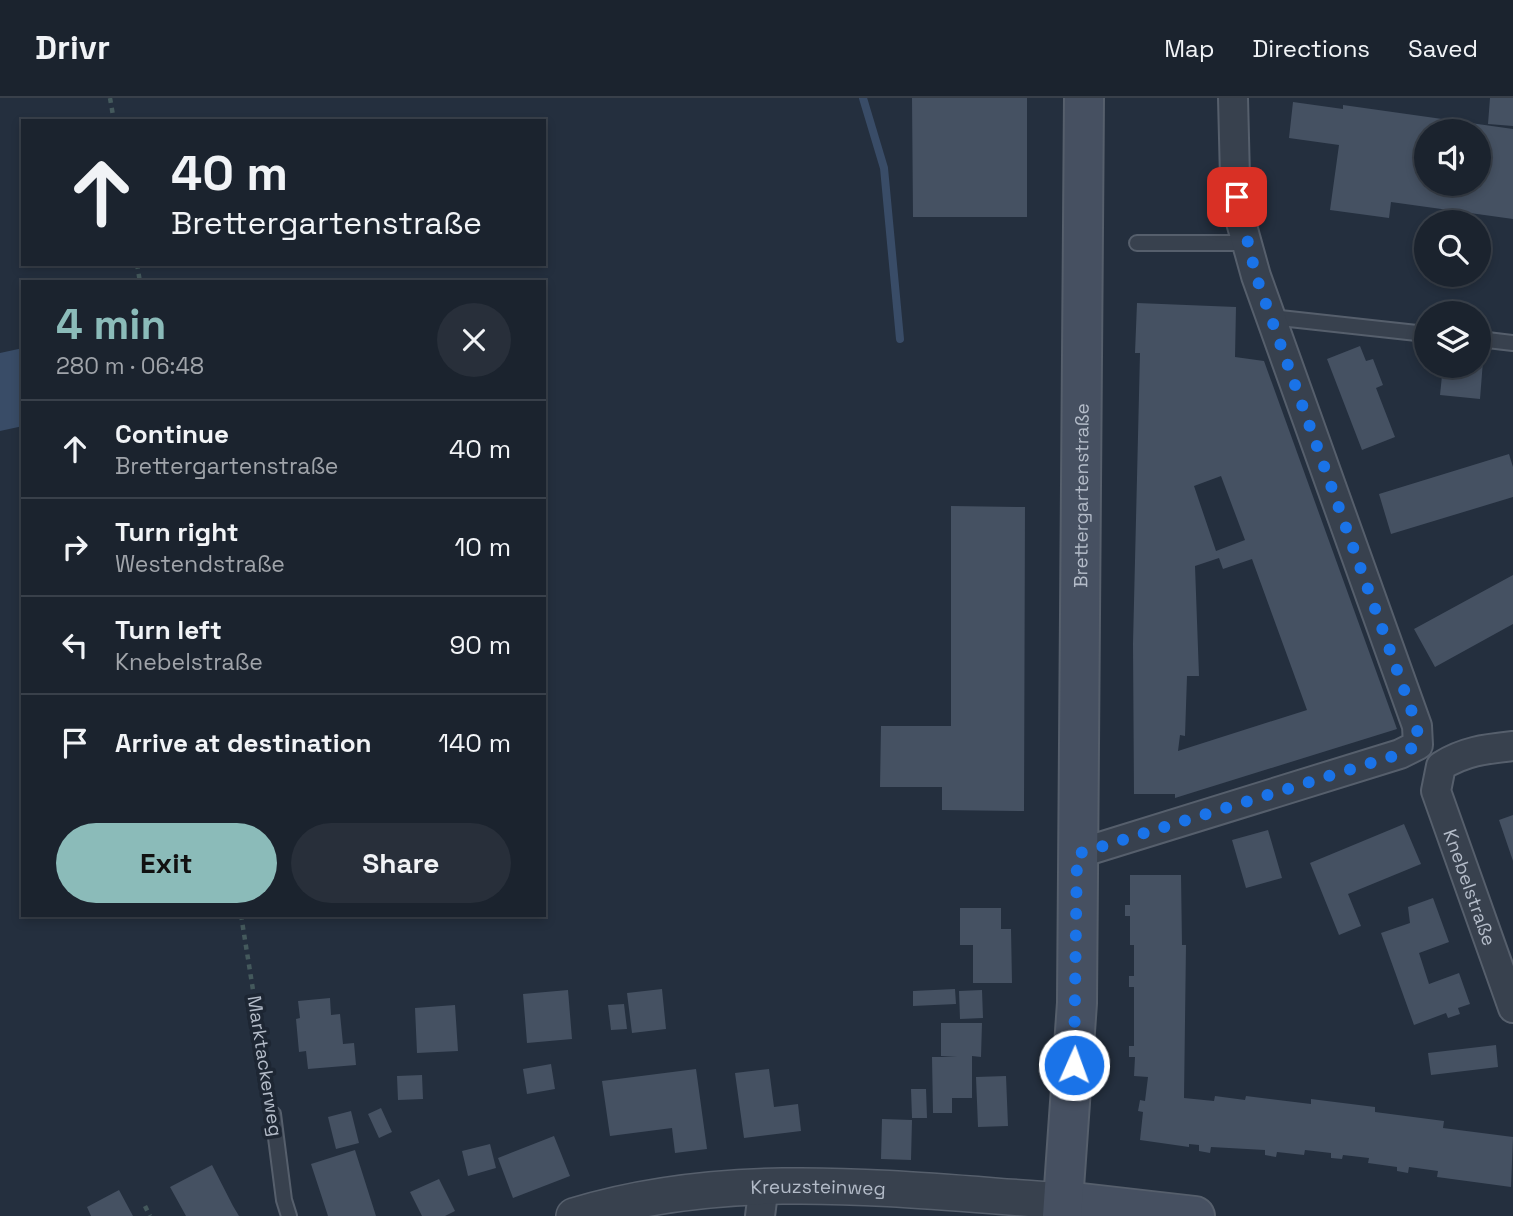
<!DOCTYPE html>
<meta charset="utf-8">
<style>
body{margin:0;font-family:"Space Grotesk",sans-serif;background:#282f3a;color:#f1f3f6;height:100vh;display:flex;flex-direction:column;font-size:26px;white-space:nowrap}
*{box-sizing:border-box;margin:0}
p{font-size:23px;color:#a0a4aa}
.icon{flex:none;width:38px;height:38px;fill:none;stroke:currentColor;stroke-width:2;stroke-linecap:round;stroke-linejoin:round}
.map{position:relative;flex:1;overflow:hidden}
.side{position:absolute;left:21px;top:182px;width:525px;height:637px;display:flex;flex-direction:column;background:#1b232e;border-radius:0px;box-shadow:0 4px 10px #0003,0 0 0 2px #39404a}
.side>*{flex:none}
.top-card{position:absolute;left:21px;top:21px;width:525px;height:147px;border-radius:0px;box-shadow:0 4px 10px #0003,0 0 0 2px #39404a;background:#1b232e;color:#f1f3f6;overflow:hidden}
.controls{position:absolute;left:1414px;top:21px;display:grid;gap:14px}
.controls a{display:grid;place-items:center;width:77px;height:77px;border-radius:50%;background:#1b232e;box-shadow:0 4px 10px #0003,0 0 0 2px #39404a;font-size:35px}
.pin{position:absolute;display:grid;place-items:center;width:60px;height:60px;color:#fff;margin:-30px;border-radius:14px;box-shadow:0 4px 10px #0006}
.me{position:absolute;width:77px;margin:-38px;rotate:2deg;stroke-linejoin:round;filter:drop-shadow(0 0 5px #0008)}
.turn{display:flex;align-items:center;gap:24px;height:147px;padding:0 35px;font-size:32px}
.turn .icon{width:91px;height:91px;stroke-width:2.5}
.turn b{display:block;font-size:49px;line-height:60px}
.round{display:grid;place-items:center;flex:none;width:74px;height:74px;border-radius:37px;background:#282f3a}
.overview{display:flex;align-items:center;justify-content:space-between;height:119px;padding:0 35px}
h1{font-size:42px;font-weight:800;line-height:52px;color:#8bbbb9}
.cta{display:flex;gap:14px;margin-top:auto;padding:14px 35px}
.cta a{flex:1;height:80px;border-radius:42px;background:#8bbbb9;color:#111;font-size:28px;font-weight:800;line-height:80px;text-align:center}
.cta a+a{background:#282f3a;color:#f1f3f6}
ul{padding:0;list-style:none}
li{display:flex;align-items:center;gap:21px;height:98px;padding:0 35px;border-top:2px solid #39404a}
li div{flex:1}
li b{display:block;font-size:26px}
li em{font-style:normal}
header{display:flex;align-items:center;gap:42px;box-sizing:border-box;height:98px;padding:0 35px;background:#1b232e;border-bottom:2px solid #39404a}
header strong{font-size:33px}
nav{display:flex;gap:38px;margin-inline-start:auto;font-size:24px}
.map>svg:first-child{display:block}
</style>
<header>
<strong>Drivr</strong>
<nav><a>Map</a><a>Directions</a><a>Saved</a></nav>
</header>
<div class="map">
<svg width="1513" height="1118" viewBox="0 0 1513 1118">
<rect width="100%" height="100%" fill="#242f3e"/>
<path fill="#394c67" d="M23,250V328L0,333V255Z"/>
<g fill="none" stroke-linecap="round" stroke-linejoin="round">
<path stroke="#394c67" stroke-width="8" d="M863,0L884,70L900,241"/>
</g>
<path fill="#455162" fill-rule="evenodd" d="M912,0H1027V119H913Z
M1490,0H1513V28L1488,26Z
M1293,4L1343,11V7L1513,31V121L1391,104L1389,120L1330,112L1339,47L1289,40ZM1426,33H1479V86H1426Z
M1137,205L1236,209L1235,259L1264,263L1397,631L1175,700V696H1134L1133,546L1140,255H1135ZM1221,378L1245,442L1216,453L1194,388ZM1219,460L1223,471L1252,461L1307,612L1178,653L1180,637L1185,638L1187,578H1199L1195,468Z
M1360,248L1366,263L1373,261L1383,287L1376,290L1395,339L1362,352L1327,261Z
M1479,263H1483L1480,301L1440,297L1443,268H1479Z
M1509,356L1513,369V399L1391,436L1379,396Z
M951,408L1025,409L1024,713L942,712V689H880L881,628H951Z
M1513,477V526L1435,569L1414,531Z
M1513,717V763L1499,722Z
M1404,726L1421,766L1348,796L1361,828L1339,837L1310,765Z
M1268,732L1282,780L1246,790L1232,742Z
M1130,777H1181L1182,847H1186L1184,1000L1214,1003L1215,998L1245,1002L1246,998L1311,1006V1001L1375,1009V1014L1444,1023L1443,1030L1513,1039L1511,1089L1437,1079L1438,1073L1409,1069L1408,1075L1397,1073V1069L1368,1065L1369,1060L1343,1057L1342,1061L1331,1060V1055L1305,1052L1304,1057L1277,1054L1276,1059L1265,1057V1052L1211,1049L1210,1055L1199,1053V1047L1189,1046V1049L1140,1042L1143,1014L1138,1013L1140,1002L1145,1003L1148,979L1134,978L1135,959H1129V948H1134V889H1129V878H1134V847H1130V818H1125V807H1130Z
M1433,800L1449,844L1419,855L1429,886L1459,875L1470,906L1458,910L1460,916L1448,920L1446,915L1414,927L1381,835L1410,825L1408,809Z
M960,810H1001V831H1011L1012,885H973V847H960Z
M662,891L666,931L632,935L627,895Z
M955,891L956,906L913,908V893Z
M568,892L572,941L527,945L523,896Z
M982,892L983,920L960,921L959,893Z
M330,900L331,917L340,916L343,946L354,945L356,967L308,971L306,953L299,954L296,921L300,920L298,903Z
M624,906L627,931L611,932L608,907Z
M455,907L458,953L417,955L415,910Z
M941,925H982L981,959L972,958V1000H952V1015H933L932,959H957L941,958Z
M1496,947L1498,969L1431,977L1428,955Z
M551,966L555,991L527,996L523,971Z
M696,971L707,1051L675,1055L672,1030L610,1038L602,983Z
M769,971L774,1009L798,1006L801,1033L744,1040L735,975Z
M422,977L423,1001L398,1002L397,978Z
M1006,978L1008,1028L978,1029L976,979Z
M911,991H926L927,1020H912Z
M381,1010L392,1034L379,1040L368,1016Z
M351,1013L359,1045L336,1051L328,1019Z
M882,1021L912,1022L911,1062L881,1061Z
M554,1038L570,1078L513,1100L498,1060Z
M490,1046L496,1070L468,1078L462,1053Z
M355,1052L376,1118H328L311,1066Z
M212,1067L233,1108L239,1118H186L170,1089Z
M439,1081L455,1113L445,1118H422L410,1094Z
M119,1092L133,1118H91L87,1109Z"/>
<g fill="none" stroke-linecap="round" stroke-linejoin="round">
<defs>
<path id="service" d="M1137,145H1247
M1271,219L1426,236
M1479,241L1513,245
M273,1016L284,1102L289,1118"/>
<g id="minor">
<path id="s1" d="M1513,648C1486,651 1465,653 1441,668L1436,693L1513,910"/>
<path d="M1077,756L1400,656L1418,647L1417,628L1256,178L1239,117L1235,80L1233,0"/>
<path d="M760,1118L764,1087"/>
</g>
<g id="tertiary">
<path id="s2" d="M574,1118C734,1069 900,1092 1064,1103"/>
</g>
<g id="secondary">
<path d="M1064,1103L1195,1118"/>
<path id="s3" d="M1062,1118L1077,905L1084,0"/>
</g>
</defs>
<use href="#service" stroke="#565f6c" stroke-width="18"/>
<use href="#minor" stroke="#565f6c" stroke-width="32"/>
<use href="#tertiary" stroke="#565f6c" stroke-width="38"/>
<use href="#secondary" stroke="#565f6c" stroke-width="42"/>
<path stroke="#44595c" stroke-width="4.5" stroke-dasharray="5 5" stroke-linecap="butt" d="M110,0L114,23
M137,166L140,184
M241,817L270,998
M145,1108L150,1118"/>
<use href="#service" stroke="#38414e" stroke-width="14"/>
<use href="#minor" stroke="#38414e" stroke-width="28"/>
<use href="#tertiary" stroke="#38414e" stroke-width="35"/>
<use href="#secondary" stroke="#465061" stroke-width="38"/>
</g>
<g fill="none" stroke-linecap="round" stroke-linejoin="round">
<path stroke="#1a73e8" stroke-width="12" stroke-dasharray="0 21.6" d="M1074,967L1077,756L1400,656L1418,647L1417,628L1256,178L1237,99"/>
</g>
<g text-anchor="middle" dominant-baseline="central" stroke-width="7" stroke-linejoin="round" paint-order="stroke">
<g font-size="19" fill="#b4bcc9" stroke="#1d2633">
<text stroke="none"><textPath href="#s3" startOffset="721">Brettergartenstraße</textPath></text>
<text stroke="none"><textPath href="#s1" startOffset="203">Knebelstraße</textPath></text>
<text transform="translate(265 968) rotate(81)">Marktackerweg</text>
<text stroke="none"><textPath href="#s2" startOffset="247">Kreuzsteinweg</textPath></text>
</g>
</g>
</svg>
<div class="controls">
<a><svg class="icon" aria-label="sound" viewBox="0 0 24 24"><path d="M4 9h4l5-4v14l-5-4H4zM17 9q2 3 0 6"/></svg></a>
<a><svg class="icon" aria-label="search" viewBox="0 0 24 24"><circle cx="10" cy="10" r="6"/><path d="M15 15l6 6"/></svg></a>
<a><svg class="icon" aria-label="layers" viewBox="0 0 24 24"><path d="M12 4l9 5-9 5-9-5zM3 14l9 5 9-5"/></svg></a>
</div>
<div class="pin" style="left:1237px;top:99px;background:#d93025"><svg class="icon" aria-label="arrive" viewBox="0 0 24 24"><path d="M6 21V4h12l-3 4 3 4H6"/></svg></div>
<svg class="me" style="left:1074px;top:967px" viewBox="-20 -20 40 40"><circle r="17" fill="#1a73e8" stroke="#fff" stroke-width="3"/><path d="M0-11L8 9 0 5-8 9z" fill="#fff"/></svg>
<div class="top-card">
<div class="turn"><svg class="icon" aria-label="ahead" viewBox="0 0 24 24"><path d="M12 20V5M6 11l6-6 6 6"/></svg><div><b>40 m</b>Brettergartenstraße</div></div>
</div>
<section class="side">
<div class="overview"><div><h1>4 min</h1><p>280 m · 06:48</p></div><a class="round"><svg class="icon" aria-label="close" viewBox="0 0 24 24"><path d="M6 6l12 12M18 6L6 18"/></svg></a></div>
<ul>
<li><svg class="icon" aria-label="ahead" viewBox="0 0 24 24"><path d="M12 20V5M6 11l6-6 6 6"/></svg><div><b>Continue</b><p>Brettergartenstraße</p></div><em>40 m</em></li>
<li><svg class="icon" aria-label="right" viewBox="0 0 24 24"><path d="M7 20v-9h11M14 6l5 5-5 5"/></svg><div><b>Turn right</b><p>Westendstraße</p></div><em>10 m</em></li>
<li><svg class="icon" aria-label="left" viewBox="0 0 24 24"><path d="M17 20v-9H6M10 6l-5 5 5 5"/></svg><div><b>Turn left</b><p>Knebelstraße</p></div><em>90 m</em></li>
<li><svg class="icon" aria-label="arrive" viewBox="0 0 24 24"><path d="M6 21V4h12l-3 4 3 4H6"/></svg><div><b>Arrive at destination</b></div><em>140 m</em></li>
</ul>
<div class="cta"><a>Exit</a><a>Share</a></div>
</section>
</div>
